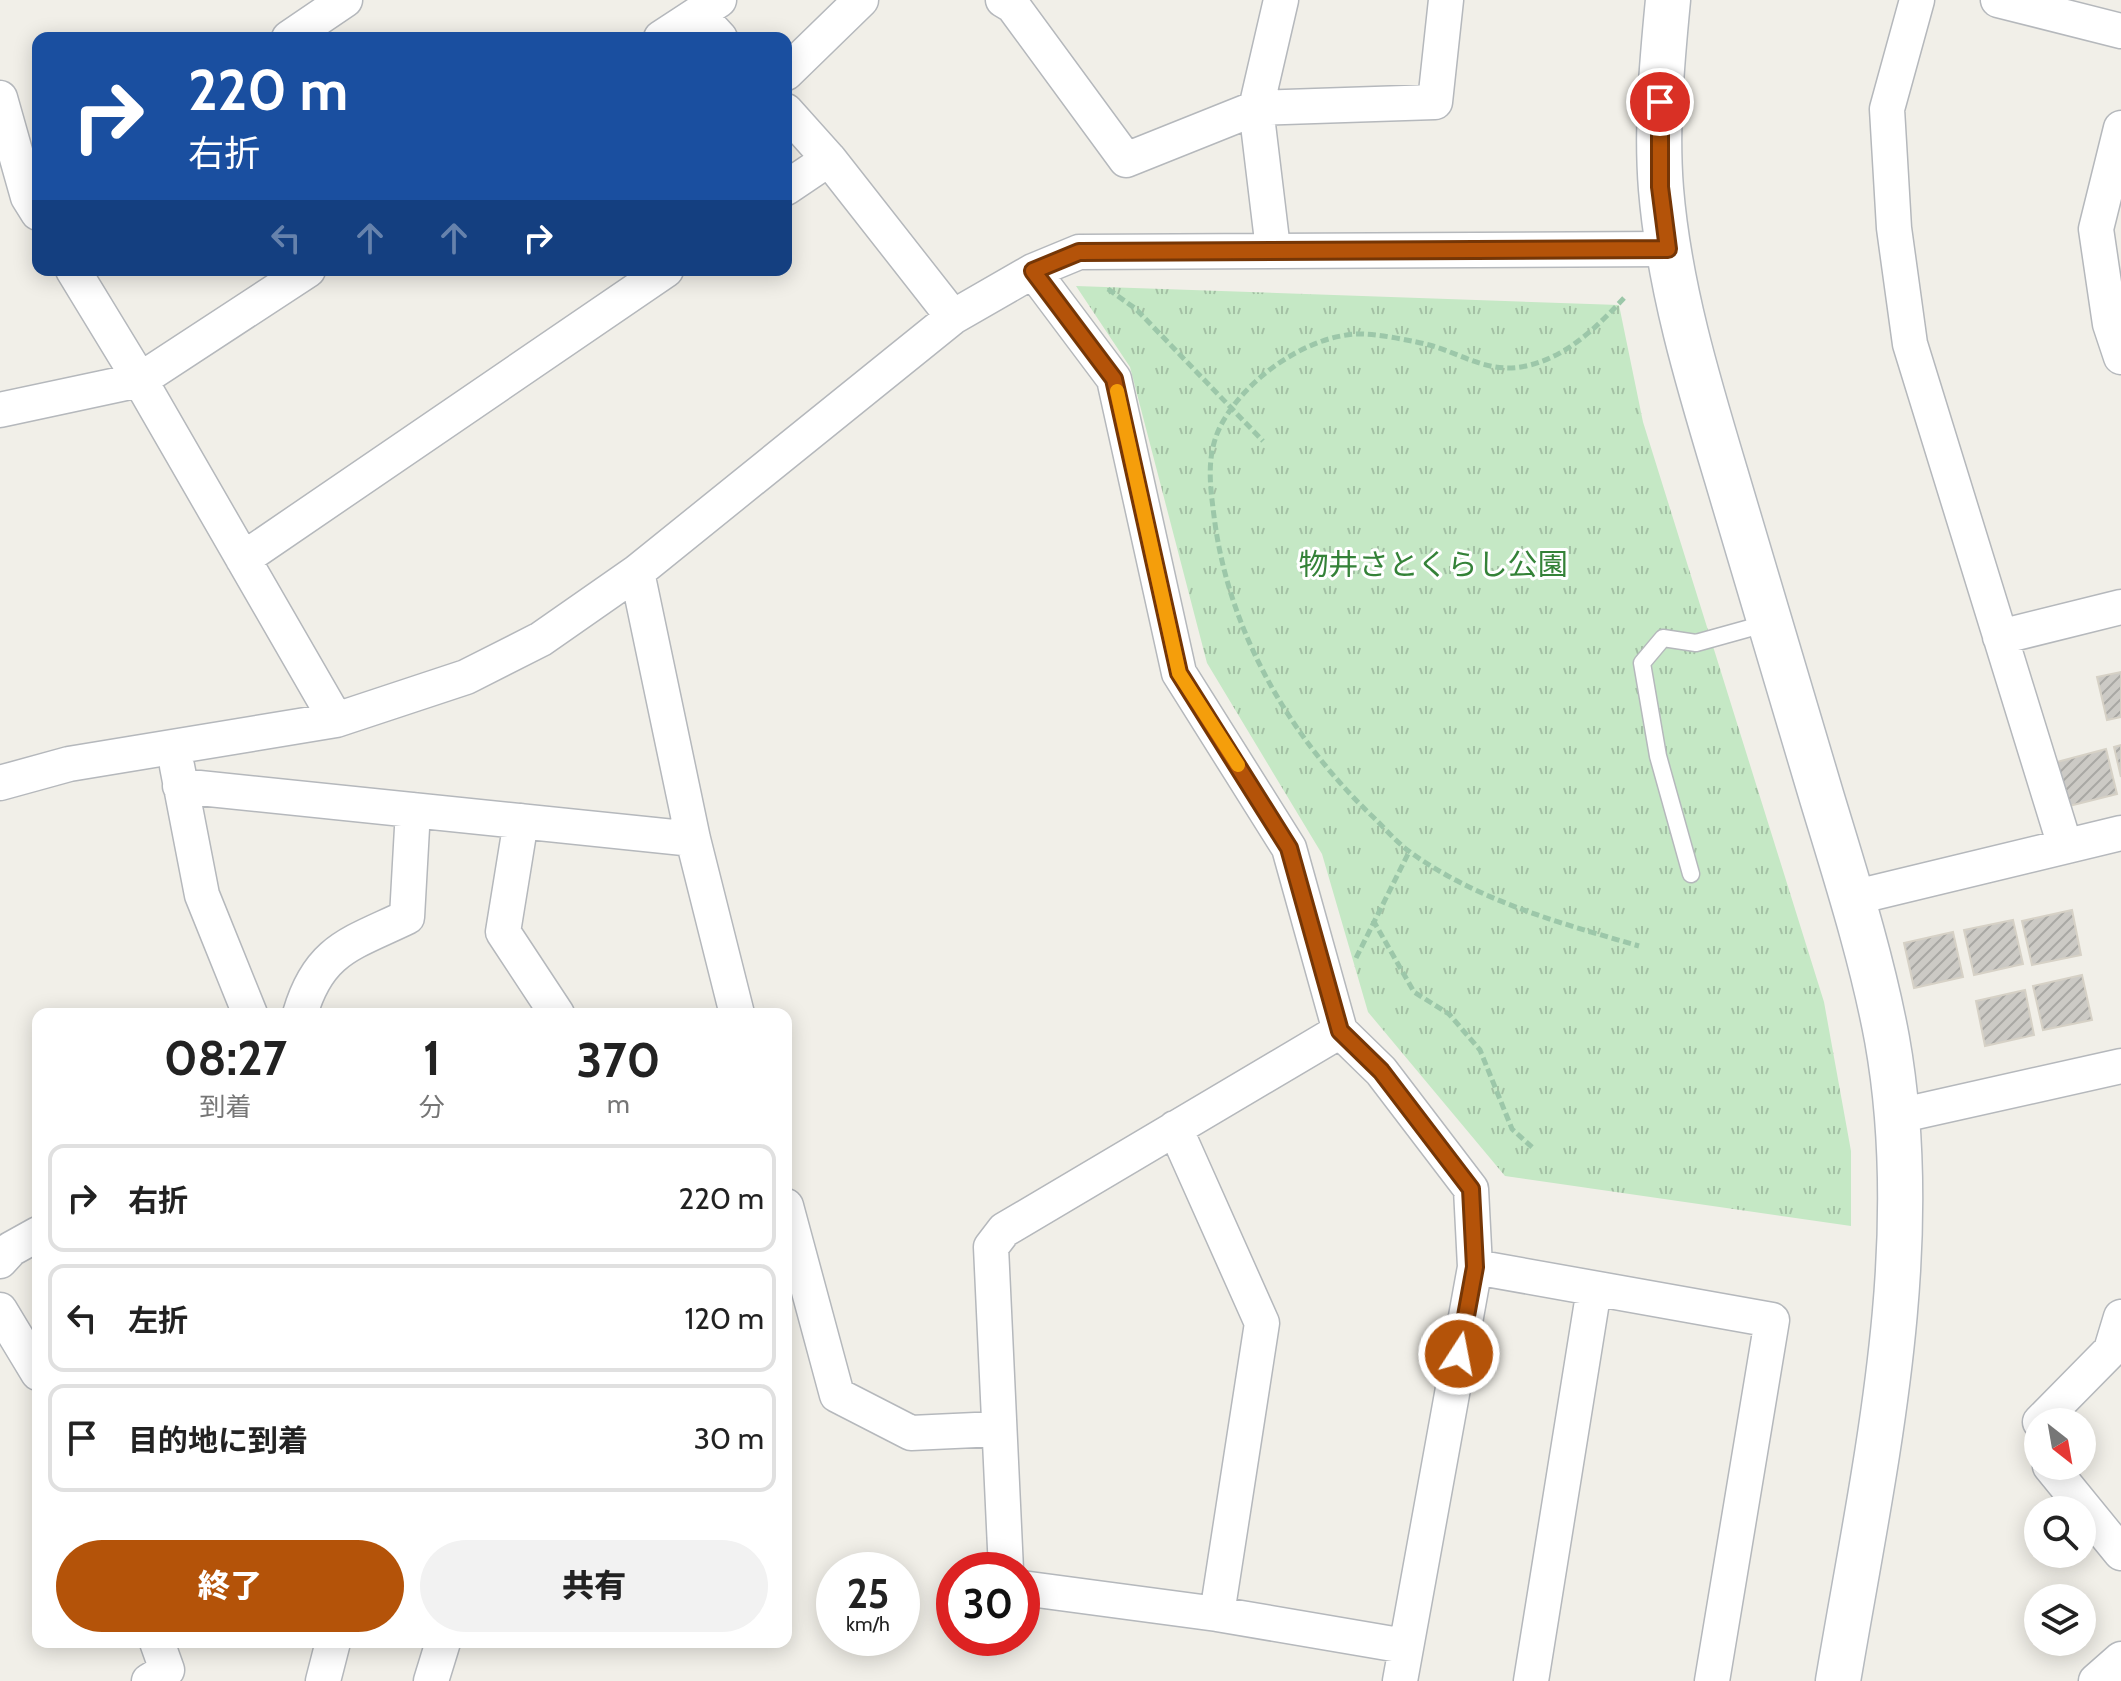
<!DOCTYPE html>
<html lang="ja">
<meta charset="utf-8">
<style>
body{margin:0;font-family:Cabin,"Noto Sans JP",sans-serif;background:#f2f2f2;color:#222;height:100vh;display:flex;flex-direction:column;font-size:30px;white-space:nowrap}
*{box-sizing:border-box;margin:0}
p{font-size:26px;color:#767676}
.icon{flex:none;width:44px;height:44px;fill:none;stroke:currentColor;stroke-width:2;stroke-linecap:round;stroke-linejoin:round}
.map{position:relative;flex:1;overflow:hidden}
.sheet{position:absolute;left:32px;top:1008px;width:760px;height:640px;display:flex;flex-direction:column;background:#fff;border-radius:16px;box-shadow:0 4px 20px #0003}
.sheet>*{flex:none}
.top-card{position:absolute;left:32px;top:32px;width:760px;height:244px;border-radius:16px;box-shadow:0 4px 20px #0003;background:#1a4fa0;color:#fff;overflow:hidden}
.needle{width:52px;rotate:149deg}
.buttons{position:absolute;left:2024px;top:1408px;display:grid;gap:16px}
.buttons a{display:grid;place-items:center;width:72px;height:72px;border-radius:50%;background:#fff;box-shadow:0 4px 20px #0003;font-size:40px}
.speed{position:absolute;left:816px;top:1552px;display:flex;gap:16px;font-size:40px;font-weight:700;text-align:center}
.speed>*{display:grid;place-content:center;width:104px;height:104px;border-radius:50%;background:#fff;box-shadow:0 4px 20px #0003;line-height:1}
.speed small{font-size:20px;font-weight:400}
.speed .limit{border:12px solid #d22;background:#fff;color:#111}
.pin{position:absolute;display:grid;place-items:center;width:68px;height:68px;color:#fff;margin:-34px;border:4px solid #fff;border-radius:50%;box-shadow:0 2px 8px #0007}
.me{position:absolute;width:88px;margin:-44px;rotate:11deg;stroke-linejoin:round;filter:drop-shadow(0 0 6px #0008)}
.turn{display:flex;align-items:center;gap:28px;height:168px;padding:0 24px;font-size:36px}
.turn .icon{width:104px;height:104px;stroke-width:2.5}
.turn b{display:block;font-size:56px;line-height:68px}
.lanes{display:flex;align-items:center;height:76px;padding:0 24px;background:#0003;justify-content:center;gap:40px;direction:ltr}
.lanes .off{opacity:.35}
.eta{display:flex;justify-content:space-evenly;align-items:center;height:136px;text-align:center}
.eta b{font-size:48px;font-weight:800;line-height:56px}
.button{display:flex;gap:16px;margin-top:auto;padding:16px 24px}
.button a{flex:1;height:92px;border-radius:48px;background:#b45309;color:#fff;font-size:32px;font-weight:800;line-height:92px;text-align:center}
.button a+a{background:#f2f2f2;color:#222}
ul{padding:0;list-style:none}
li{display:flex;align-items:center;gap:24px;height:108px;margin:0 16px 12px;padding:0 8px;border:4px solid #e0e0e0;border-radius:16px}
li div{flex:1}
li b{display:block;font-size:30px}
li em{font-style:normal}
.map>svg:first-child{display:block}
</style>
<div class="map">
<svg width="2121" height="1681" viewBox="0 0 2121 1681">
<defs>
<pattern id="park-tufts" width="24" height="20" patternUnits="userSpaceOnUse" patternTransform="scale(2)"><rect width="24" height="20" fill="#c5e8c5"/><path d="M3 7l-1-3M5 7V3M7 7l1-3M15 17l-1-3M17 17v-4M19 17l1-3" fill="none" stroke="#a3c0a4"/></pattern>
<pattern id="building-hatch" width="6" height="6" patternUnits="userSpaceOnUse" patternTransform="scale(2)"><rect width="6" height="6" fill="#cccac5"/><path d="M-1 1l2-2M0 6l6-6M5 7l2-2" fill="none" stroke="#a9a8a4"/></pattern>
</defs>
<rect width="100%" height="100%" fill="#f1efe8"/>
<path fill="url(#park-tufts)" d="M1076,286L1619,305L1643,422L1824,1002L1851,1151V1226L1505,1176L1368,1012L1322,854L1207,663L1130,367Z"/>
<path fill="url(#building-hatch)" stroke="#d6d1c6" stroke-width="2" d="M2121,672V717L2107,720L2097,677Z
M2121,745V777L2114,747Z
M2106,749L2117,794L2069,806L2057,762Z
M2072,910L2081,955L2032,965L2022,921Z
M2013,920L2023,964L1974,975L1964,930Z
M1953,932L1963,977L1914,988L1904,943Z
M2082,975L2092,1020L2043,1030L2033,986Z
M2025,990L2034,1035L1985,1046L1976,1001Z"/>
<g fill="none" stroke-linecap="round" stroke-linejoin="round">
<defs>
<path id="lane" d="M1691,874L1658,756L1642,663L1663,638L1696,643L1768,623"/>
<path id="street" d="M1003,0L1013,6L1126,160L1256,108L1435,102L1446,0
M1917,0L1887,109L1894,228L1910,344L2065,846
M1998,0L2121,31
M698,14L720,38
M289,38L345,0
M661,38L719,0
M786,73L861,0
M0,98L28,197L38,213
M786,111L829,159L953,317
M2121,128L2096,229L2110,324L2121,357
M786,188L829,159
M1273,249L1256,108L1281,0
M73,270L140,380L336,720
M1033,271L1114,379L1179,673L1289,848L1340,1031
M0,410L140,380L308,270
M243,559L666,270
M637,572L693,839L737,1014
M2000,637L2121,607
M177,766L202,895L250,1014
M0,783L69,764L336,720L466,677L541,639L637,572L953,317L1033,271L1079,252L1668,249
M180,786L693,839
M521,821L503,932L557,1014
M1852,898L2121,833
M300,1014C319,949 351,944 407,917L413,810
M1898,1116L2121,1066
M1175,1128L1262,1323L1217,1614
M786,1206L837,1395L911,1433L997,1429
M0,1261L11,1249L38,1234
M1475,1267L1772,1320L1712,1681
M0,1310L38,1373
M2040,1422L2111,1350L2121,1317
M2050,1466L2121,1553
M1006,1570L991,1247L1004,1230L1340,1031L1381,1071L1471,1189L1475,1267L1400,1681
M1022,1588L1217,1614L1405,1646
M149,1681L167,1670L157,1642
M323,1681L333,1642
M431,1681L443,1642
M1531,1681L1594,1289
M2096,1681L2121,1659"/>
<path id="secondary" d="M1668,0C1662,62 1656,127 1661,189C1669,286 1698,382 1726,475C1758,583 1790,690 1822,798C1846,877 1872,958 1887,1039C1925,1251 1873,1472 1838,1681"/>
</defs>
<use href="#lane" stroke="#b5b8bc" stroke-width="19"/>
<use href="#street" stroke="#b5b8bc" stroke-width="37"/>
<use href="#secondary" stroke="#b6babf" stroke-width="47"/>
<path stroke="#9cc7a9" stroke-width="5" stroke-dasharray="8 4" stroke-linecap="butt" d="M1108,289L1136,309L1263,441
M1624,298C1597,327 1567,357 1526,366C1491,374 1465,356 1433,346C1415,341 1374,333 1356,334C1304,337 1243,381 1220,427C1206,456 1210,485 1214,516C1228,630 1289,736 1371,815C1384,827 1396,842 1410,852C1478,901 1560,923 1639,946
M1373,920L1414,992L1449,1014L1480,1050L1512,1129L1534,1149
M1356,958L1409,852"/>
<use href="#lane" stroke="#fff" stroke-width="16"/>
<use href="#street" stroke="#fff" stroke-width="34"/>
<use href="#secondary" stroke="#fff" stroke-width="44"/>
</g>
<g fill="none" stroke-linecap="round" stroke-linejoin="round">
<defs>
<path id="route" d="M1459,1354L1475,1267L1471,1189L1381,1071L1340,1031L1289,848L1179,673L1114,379L1033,271L1079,252L1668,249L1660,187V102"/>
</defs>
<use href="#route" stroke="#753606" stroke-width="20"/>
<use href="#route" stroke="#b45309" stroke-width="14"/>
<path stroke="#f59e0b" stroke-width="14" d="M1117,391L1179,673L1238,765"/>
</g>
<g text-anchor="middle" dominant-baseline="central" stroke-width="6" stroke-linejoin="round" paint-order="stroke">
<g font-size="30" fill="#348238" stroke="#fff">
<text x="1433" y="564">物井さとくらし公園</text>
</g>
</g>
</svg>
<div class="buttons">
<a><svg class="needle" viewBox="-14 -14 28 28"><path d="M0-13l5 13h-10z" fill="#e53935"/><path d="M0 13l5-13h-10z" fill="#767676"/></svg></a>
<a><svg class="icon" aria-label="search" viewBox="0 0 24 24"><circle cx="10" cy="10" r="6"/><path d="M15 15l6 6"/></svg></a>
<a><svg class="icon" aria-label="layers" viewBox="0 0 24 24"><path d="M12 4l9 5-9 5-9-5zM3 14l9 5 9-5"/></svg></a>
</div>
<div class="speed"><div>25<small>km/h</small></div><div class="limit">30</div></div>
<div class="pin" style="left:1660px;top:102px;background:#d93025"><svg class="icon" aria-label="arrive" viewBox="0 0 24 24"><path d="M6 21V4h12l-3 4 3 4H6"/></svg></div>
<svg class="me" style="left:1459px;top:1354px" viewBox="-20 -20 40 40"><circle r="17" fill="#b45309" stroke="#fff" stroke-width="3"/><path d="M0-11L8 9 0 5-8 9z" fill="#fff"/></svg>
<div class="top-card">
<div class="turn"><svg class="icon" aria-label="right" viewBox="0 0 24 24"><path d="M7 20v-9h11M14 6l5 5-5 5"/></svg><div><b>220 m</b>右折</div></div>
<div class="lanes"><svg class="icon off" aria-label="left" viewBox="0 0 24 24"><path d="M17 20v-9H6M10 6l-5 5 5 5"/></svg><svg class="icon off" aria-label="ahead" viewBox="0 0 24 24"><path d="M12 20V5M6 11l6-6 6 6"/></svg><svg class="icon off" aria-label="ahead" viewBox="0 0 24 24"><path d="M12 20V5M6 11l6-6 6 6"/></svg><svg class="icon" aria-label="right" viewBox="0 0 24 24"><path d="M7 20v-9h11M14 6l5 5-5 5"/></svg></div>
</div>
<section class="sheet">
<div class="eta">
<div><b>08:27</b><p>到着</p></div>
<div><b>1</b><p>分</p></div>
<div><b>370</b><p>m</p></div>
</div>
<ul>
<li><svg class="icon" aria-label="right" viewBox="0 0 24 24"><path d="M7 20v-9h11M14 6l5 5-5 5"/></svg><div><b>右折</b></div><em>220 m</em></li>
<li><svg class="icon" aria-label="left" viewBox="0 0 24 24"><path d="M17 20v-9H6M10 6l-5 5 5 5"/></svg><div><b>左折</b></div><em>120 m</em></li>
<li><svg class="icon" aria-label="arrive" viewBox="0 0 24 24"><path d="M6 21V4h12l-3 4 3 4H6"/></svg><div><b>目的地に到着</b></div><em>30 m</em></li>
</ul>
<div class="button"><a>終了</a><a>共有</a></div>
</section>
</div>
